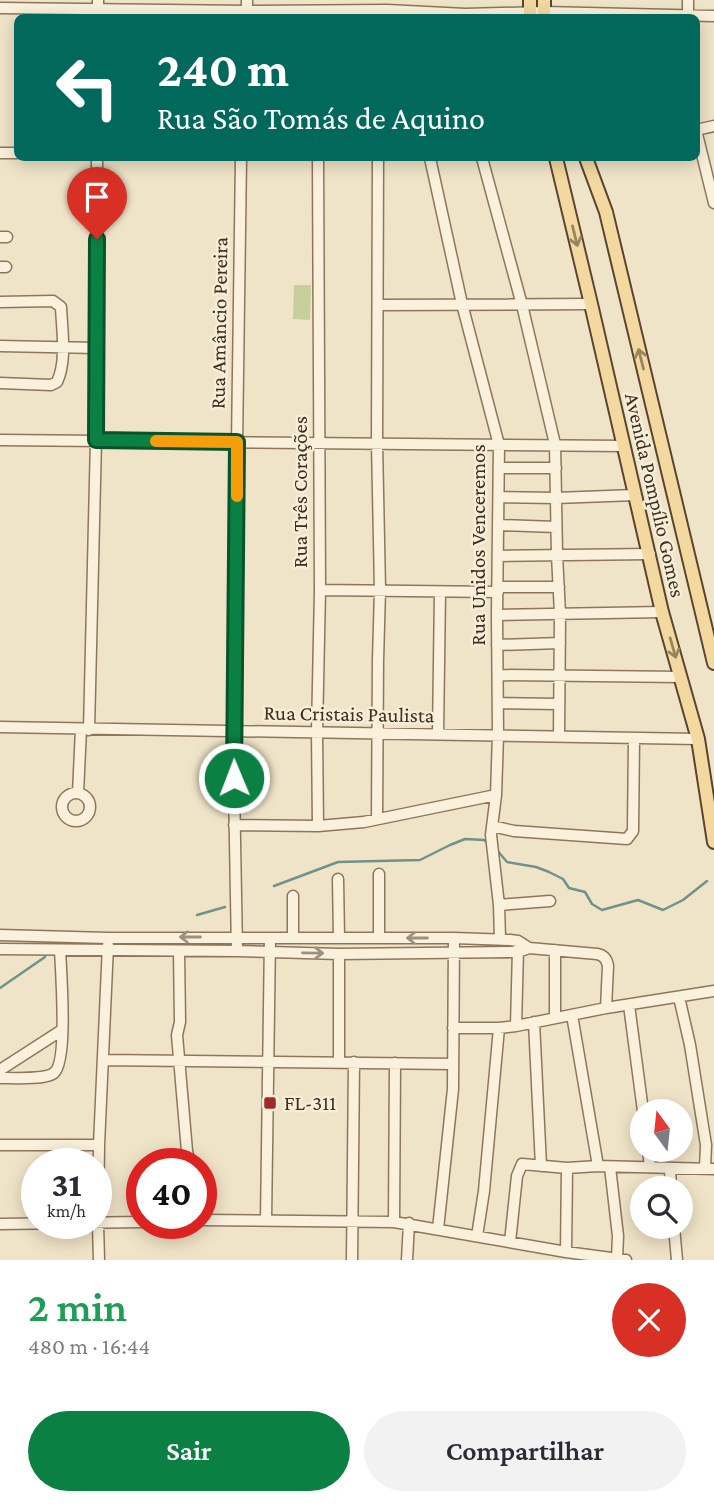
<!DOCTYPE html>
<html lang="pt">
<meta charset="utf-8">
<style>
body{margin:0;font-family:"Crimson Pro",serif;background:#f2f2f3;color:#2b2b33;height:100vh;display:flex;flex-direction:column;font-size:26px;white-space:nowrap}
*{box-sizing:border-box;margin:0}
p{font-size:23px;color:#7c7c81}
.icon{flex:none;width:38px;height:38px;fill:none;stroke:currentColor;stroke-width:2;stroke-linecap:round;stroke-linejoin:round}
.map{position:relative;height:1260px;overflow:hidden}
.details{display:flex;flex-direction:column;background:#fff;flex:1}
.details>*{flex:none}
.hud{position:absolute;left:14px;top:14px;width:686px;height:147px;border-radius:10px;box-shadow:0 4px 18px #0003;background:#00695c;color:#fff;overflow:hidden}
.needle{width:46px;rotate:345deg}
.controls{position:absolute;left:630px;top:1099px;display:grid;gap:14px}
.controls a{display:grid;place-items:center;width:63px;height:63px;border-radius:50%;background:#fff;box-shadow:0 4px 18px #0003;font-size:35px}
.speed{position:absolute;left:21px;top:1148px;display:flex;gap:14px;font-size:35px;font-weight:700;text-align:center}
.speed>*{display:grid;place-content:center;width:91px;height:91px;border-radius:50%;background:#fff;box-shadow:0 4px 18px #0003;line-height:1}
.speed small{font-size:18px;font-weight:400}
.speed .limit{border:10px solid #d22;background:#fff;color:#111}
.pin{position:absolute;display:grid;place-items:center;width:60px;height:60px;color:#fff;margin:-72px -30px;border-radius:50% 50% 50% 0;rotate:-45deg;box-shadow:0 0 7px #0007}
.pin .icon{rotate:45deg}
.me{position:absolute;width:77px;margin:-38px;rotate:359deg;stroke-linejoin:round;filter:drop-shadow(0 0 5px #0008)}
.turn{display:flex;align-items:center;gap:24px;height:147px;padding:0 28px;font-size:32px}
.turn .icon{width:91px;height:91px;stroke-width:2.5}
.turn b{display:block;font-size:49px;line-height:60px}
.round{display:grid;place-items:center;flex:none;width:74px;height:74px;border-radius:37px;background:#f2f2f3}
.headline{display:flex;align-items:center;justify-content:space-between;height:119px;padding:0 28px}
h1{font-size:42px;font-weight:600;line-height:52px;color:#1e9e55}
.button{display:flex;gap:14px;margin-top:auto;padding:14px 28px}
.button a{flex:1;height:80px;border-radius:42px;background:#0b8043;color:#fff;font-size:28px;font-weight:600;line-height:80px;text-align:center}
.button a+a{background:#f2f2f3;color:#2b2b33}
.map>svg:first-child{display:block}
</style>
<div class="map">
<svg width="714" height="1260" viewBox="0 0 714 1260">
<rect width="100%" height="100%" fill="#f0e4c8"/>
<path fill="#c9cf9b" d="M294,285H311L310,320L293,319Z"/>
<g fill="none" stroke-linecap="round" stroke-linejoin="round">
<path stroke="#6f938a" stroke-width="2.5" d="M496,849L507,862L536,867L549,872L563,879L569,888L585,892L592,904L602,910L638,900L663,910L683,900L707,881
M274,886L338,862L420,860L450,845L465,839L484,840L488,843
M197,915L225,907
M0,988L45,957"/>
<defs>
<path id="minor" d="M0,8L247,11L387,10L465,14L544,12L714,16
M688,15V0
M247,17V0
M98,18V0
M714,126L696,130L714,203
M0,153H18
M318,158L320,590L317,732L318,826
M430,158L462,304L499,445L497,615L498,735L496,795L491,835L499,905L500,939
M482,158L522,305L555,444L557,555L560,614L559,736
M0,237H7
M0,267H6
M0,302L53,301L61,307C62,330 67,361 57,382L51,385L0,383
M378,305L591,304
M0,346L97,348
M0,440L624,446
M499,468H556
M499,497L556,498L635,495
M499,525L556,527
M498,556L650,554
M498,587H559
M320,590L498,592
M497,615L662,612
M497,645L560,643
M498,675L681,677
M498,703L558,704
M0,727L698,739
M89,730L96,440L97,158
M438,734L440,592
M62 807a14 14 0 1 1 28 0a14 14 0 1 1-28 0Z
M78,793L81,729
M377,819L378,660L380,590L377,443L378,158
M234,825L318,826L364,822L496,795
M492,826L514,831L627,839L633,831L634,738
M379,874V937
M338,879L339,938
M499,905L550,901
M0,935L108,938H454L510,940L518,941L529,948
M293,938V896
M0,949L237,951L339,954L518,952L529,948L597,954C604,955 607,960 608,966L606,1008
M555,950V1018
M179,951L180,1022L177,1035L187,1151L190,1164
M237,951L233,731L241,158
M339,954V1062
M679,997L690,1045L706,1145L705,1168
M629,1005L643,1111
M572,1015L598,1166
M534,1022L541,1166
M516,1026L518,949
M453,1028H499L516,1026L606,1008L714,991
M103,1060L453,1064
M0,1070L62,1030
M0,1078C12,1078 45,1080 54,1073C68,1062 61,971 60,950
M0,1145H99
M648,1150L650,1167
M610,1167L618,1236L617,1259
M670,1169L671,1188
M201,1220L394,1222L566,1252L626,1260
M266,1220L270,938
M394,1222L395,1063
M0,1224L142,1222
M674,1227L677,1260
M438,1229L453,1089L454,938
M477,1236L484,1191L499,1028
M510,1242L517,1176L522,1164L567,1168L598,1166L714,1169
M566,1252L567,1168
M99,1260L98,1224L99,1145L108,945
M352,1260L354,1062
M407,1260L409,1223"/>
<path id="major" d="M530,18V0
M544,18V0
M556,158L591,304L662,612L698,739L714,842
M586,158L606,212L714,663"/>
</defs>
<use href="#minor" stroke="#8d765c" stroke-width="13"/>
<use href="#major" stroke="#5b4430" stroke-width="16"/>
<use href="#minor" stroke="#faf1dc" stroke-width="10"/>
<use href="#major" stroke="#f3d9a0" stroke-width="12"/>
</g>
<defs><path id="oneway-shaft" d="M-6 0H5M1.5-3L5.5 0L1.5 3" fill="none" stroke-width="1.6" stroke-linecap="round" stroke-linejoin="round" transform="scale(1.75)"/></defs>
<g stroke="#988460">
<use href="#oneway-shaft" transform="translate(575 236) rotate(76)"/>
<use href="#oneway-shaft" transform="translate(641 359) rotate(-104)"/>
<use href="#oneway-shaft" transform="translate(673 648) rotate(74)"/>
</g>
<g stroke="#9c907e">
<use href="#oneway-shaft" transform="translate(190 937) rotate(-180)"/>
<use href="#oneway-shaft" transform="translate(417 938) rotate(-180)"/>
<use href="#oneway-shaft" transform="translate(313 953) rotate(1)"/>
</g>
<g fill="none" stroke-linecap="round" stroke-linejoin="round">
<defs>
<path id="route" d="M97,239L96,440L237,442L234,778"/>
</defs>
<use href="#route" stroke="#07532c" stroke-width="18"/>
<use href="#route" stroke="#0b8043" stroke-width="12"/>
<path stroke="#f59e0b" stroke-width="12" d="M156,441L237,442V496"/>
</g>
<rect fill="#9e2a2b" stroke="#f7eed8" stroke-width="2.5" x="263" y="1096" width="14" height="14" rx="3.5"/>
<g text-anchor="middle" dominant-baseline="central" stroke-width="5" stroke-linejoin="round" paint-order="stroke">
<g font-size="21" fill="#3d2e20" stroke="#f7eed8">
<text transform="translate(219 323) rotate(-89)">Rua Amâncio Pereira</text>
<text transform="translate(300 492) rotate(-90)">Rua Três Corações</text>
<text transform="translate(655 495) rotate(77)">Avenida Pompílio Gomes</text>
<text transform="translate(478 545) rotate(-90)">Rua Unidos Venceremos</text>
<text transform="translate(349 714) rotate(1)">Rua Cristais Paulista</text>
</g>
<g font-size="21" fill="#3d2e20" stroke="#f7eed8" text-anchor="start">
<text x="284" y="1103">FL-311</text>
</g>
</g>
</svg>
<div class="controls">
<a><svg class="needle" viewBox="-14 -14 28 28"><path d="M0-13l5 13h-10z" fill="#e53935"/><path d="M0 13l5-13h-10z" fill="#7c7c81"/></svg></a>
<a><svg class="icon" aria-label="search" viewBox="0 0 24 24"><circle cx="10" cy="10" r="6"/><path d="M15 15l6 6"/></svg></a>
</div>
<div class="speed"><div>31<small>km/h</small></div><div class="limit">40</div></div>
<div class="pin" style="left:97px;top:239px;background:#d93025"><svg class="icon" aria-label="arrive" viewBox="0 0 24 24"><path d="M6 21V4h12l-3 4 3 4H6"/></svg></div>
<svg class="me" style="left:234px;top:778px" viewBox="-20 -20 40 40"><circle r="17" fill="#0b8043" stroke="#fff" stroke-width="3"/><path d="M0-11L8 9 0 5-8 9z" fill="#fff"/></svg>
<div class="hud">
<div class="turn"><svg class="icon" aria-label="left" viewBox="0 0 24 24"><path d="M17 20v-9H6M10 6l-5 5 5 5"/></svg><div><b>240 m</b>Rua São Tomás de Aquino</div></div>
</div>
</div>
<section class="details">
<div class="headline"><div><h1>2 min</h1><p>480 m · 16:44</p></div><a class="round" style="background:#d93025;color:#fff"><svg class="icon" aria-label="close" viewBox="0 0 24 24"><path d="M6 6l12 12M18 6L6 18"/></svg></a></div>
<div class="button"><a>Sair</a><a>Compartilhar</a></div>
</section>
